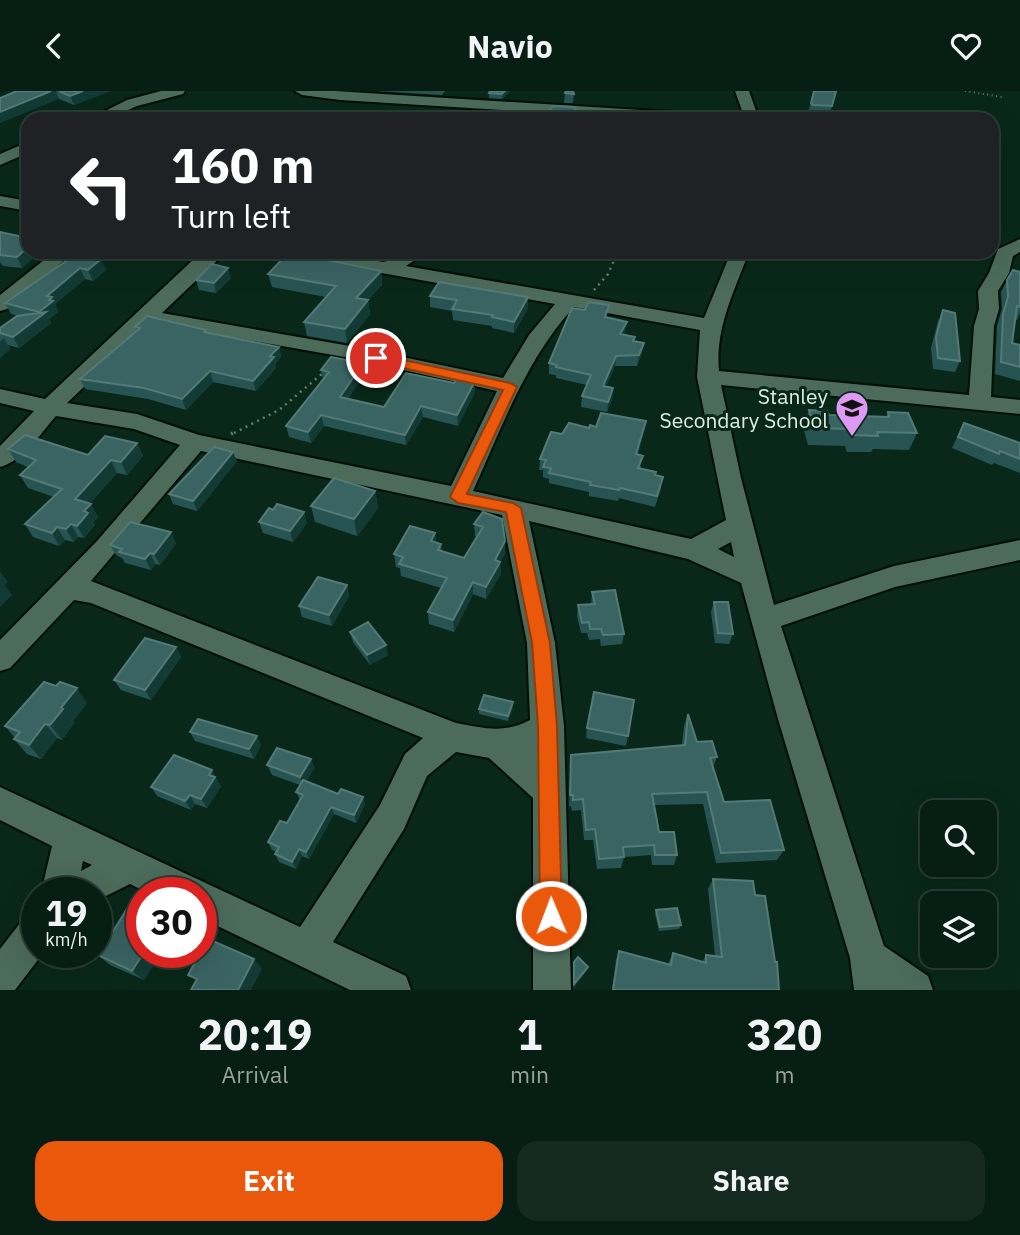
<!DOCTYPE html>
<style>
body{margin:0;font-family:"IBM Plex Sans",sans-serif;background:#152b22;color:#f1f3f6;height:100vh;display:flex;flex-direction:column;font-size:26px;white-space:nowrap}
*{box-sizing:border-box;margin:0}
p{font-size:23px;color:#98a2a0}
.icon{flex:none;width:38px;height:38px;fill:none;stroke:currentColor;stroke-width:2;stroke-linecap:round;stroke-linejoin:round}
.map{position:relative;height:899px;overflow:hidden}
.side{display:flex;flex-direction:column;background:#071e14;flex:1}
.side>*{flex:none}
.hud{position:absolute;left:21px;top:21px;width:978px;height:147px;border-radius:21px;box-shadow:0 7px 28px #0002,0 0 0 2px #283c34;background:#202124;color:#fff;overflow:hidden}
.buttons{position:absolute;left:920px;top:709px;display:grid;gap:14px}
.buttons a{display:grid;place-items:center;width:77px;height:77px;border-radius:14px;background:#071e14;box-shadow:0 7px 28px #0002,0 0 0 2px #283c34;font-size:35px}
.speed{position:absolute;left:21px;top:786px;display:flex;gap:14px;font-size:35px;font-weight:700;text-align:center}
.speed>*{display:grid;place-content:center;width:91px;height:91px;border-radius:50%;background:#071e14;box-shadow:0 7px 28px #0002,0 0 0 2px #283c34;line-height:1}
.speed small{font-size:18px;font-weight:400}
.speed .limit{border:10px solid #d22;background:#fff;color:#111}
.pin{position:absolute;display:grid;place-items:center;width:60px;height:60px;color:#fff;margin:-30px;border:4px solid #fff;border-radius:50%;box-shadow:0 2px 7px #0007}
.me{position:absolute;width:77px;margin:-38px;rotate:359deg;stroke-linejoin:round;filter:drop-shadow(0 0 5px #0008)}
.turn{display:flex;align-items:center;gap:24px;height:147px;padding:0 35px;font-size:32px}
.turn .icon{width:91px;height:91px;stroke-width:2.5}
.turn b{display:block;font-size:49px;line-height:60px}
.eta{display:flex;justify-content:space-evenly;align-items:center;height:119px;text-align:center}
.eta b{font-size:42px;font-weight:800;line-height:49px}
.cta{display:flex;gap:14px;margin-top:auto;padding:14px 35px}
.cta a{flex:1;height:80px;border-radius:21px;background:#ea580c;color:#fff;font-size:28px;font-weight:800;line-height:80px;text-align:center}
.cta a+a{background:#152b22;color:#f1f3f6}
header{display:flex;justify-content:space-between;align-items:center;height:91px;padding:0 35px;background:#071e14;font-size:32px;font-weight:800}
.map>svg:first-child{display:block}
</style>
<header><svg class="icon" aria-label="back" viewBox="0 0 24 24"><path d="M15 5l-7 7 7 7"/></svg>Navio<svg class="icon" aria-label="heart" viewBox="0 0 24 24"><path d="M12 20l-8-8c-3-5 5-10 8-4 3-6 11-1 8 4z"/></svg></header>
<div class="map">
<svg width="1020" height="899" viewBox="0 0 1020 899">
<rect width="100%" height="100%" fill="#09281a"/>
<g fill="none" stroke-linecap="round" stroke-linejoin="round">
<defs>
<path id="minor" d="M161,0H185L183,3L137,15L108,28H89L127,9Z
M295,0H335L721,24L728,28H647L340,9L302,4Z
M735,0H749L759,28H745Z
M28,51V62L0,74V63Z
M0,105L28,110V120L0,115Z
M1020,148V161L1013,165L1009,182L998,200L999,218L994,235L991,306L1020,309V323L721,294L741,387L774,514L894,475L1020,449V469L895,496L781,535L884,855L928,885L933,899H854L850,867L778,628L741,492L688,468L529,430L555,552L564,635L571,899H533V707L489,667L456,661L427,685L404,738L333,851L406,885L411,899H350L201,827V802H148L130,793L96,810V802H41L52,755L0,729V696L300,836L380,714L405,663L423,647L91,512L74,509L10,577L0,580V549L97,450L180,354L134,338L56,325C41,342 23,370 0,376V355L34,320L0,312V298L45,308L196,166L204,161H226L162,222L350,255L503,287L529,244L555,213L387,183L277,167L268,161H316L384,171L404,161H427L406,175L704,227L731,161H749C734,201 715,237 719,280L969,304L974,235L979,218L978,200L989,182L998,158ZM574,216L700,239L697,286L726,429L691,448L473,400C502,336 526,268 574,216ZM151,232L350,267L497,300L451,395L199,344L137,323L67,312ZM201,360L502,424L527,552L530,629C504,643 484,637 456,632L91,490ZM731,451L734,466L718,458ZM83,770L92,774L81,780Z
M54,161H74L7,218L0,220V204Z
M37,822V861H44L15,899H0V858L24,827Z"/>
</defs>
<use href="#minor" stroke="#000f06" stroke-width="4"/>
<path stroke="#637c70" stroke-width="2" stroke-dasharray="1 3.5" stroke-linecap="butt" d="M965,0L1002,6"/>
<path stroke="#637c70" stroke-width="2.5" stroke-dasharray="2 4.5" stroke-linecap="butt" d="M594,199L608,183L618,161
M234,342L279,319L323,282"/>
<path stroke="#637c70" stroke-width="3.5" stroke-dasharray="2 5" stroke-linecap="butt" d="M231,343L237,340"/>
<use href="#minor" fill="#4c6b5b" fill-rule="evenodd"/>
</g>
<path fill="#275452" d="M17,0H110L74,14L59,8Z
M377,0H445L442,4Z
M510,0L502,8L489,7V2Z
M814,0H837L829,25L810,24L808,21Z
M565,2L574,3L573,12H564Z
M0,141L28,161H39L22,177L3,175L0,171Z
M143,161H167L162,165Z
M69,168L106,179L93,190L85,188L55,213L58,221L49,228L51,232L19,257L8,254L10,258L0,267V237L18,225L11,223L5,212Z
M381,180L382,194L368,209L370,223L347,252L307,245L304,231L326,206L272,196L268,183Z
M1020,181V222L1017,229H1015L1012,252L1020,254V290L995,283L997,235L1002,218L1001,201L1007,189Z
M231,187L216,202L199,199L196,189Z
M430,205L528,217L514,242L492,237V235L453,229L452,220L430,216Z
M943,219L960,270L955,281L933,278L931,257L938,230Z
M627,231L624,244L635,246L634,250L642,262L637,275H615L606,296L613,297L612,308L607,321L581,316L582,305L587,294L556,287V284L549,283V272Z
M135,236L207,241L279,256L281,266L275,273L276,277L256,300L213,291L186,319L148,308L85,298L80,288L137,240Z
M363,272L364,283L348,308L384,316L475,301L458,335L423,326L406,354L324,335L311,352L289,346L286,335L323,288L321,279Z
M809,319L829,324L886,326L888,321L917,342L909,359L873,358L871,361H847L845,355L808,354L803,336Z
M646,330L638,364L641,377L656,384L661,397L655,416L619,407L618,410L589,405V401L549,392V388L543,386V379H539L540,368L562,343L596,336Z
M964,332L1020,352V382L994,372L992,374L952,357Z
M137,352L143,365L127,384L117,382L90,412L98,426L93,431L95,434L84,447L78,446L74,451L65,449L59,455L33,446L25,433L54,406L28,397L20,384L28,376L16,371L8,358L88,364Z
M237,370L197,420L173,413L169,403Z
M375,400L378,417L357,445L315,431L311,415Z
M483,421L505,462L500,472L501,483L486,508L473,503L454,541L429,533L428,521L441,497L401,485L400,477L396,476L394,463L435,442L436,451L441,453L442,460L464,467L477,446L475,445L474,433Z
M259,431L307,432L293,451L263,442Z
M176,452L160,474L155,473L151,479L125,472L122,467L116,464L110,454Z
M347,494L349,505L332,535L302,526L299,515Z
M592,501L624,543L622,553L601,555L600,548L589,549L587,542H581L577,525L578,514L591,513Z
M714,511L733,543L729,553L715,552L711,521Z
M350,541L388,564L370,574L353,551Z
M176,556L181,566L151,609L121,599L114,589Z
M87,612L73,630L74,632L62,649L57,647L41,668L27,663L14,648L15,647L5,635Z
M513,616L508,630L479,623V618Z
M688,623L697,651L717,666L713,676L724,711L784,759L777,769L716,772L703,713L654,714L659,741L677,764L674,774H652L651,764L624,766L621,777L597,778L593,749H584L581,719L572,720L571,715L569,716L571,664L682,654L684,635Z
M587,637L628,645L626,655L586,647Z
M190,641L261,654L254,668L195,650Z
M311,668L314,677L307,690L338,703L363,706L365,713L356,732L334,723L309,768L302,765L296,778L279,771L275,763L277,761L272,759L268,751L287,732L300,709L296,701L300,694L272,684L267,674Z
M218,688L217,689L221,695L207,717L195,713L191,719L157,705L151,696Z
M713,788L755,804L779,899H612L616,869L619,860L668,873L673,862L702,871L706,864L715,865L708,798Z
M656,819L681,834L679,838L659,840L655,823Z
M142,861H174L171,866L161,861L144,889L110,874L98,864Z"/>
<path fill="#133b35" d="M51,0H56L59,8L0,32V21Z
M83,0H110L74,14L70,5Z
M505,0H510L502,8V3Z
M576,17L574,28H567Z
M28,156V161H39L22,177L17,166Z
M101,168L106,179L93,190L88,179Z
M80,177L85,188L55,213L58,221L49,228L51,232L19,257L13,246L41,225L39,221L47,205Z
M228,177L231,187L216,202L214,192Z
M381,180L382,194L368,209L370,223L347,252L345,238L356,207Z
M528,206V217L514,242V231Z
M627,231L625,241L619,254L620,243Z
M4,247L10,258L0,267V251Z
M644,252L642,262L637,275L639,264Z
M279,256L281,266L275,273L276,277L256,300L253,290L270,265Z
M616,265L615,275L602,306L603,295Z
M363,272L364,283L342,317L340,306Z
M210,280L213,291L186,319L182,308Z
M475,290V301L458,335L457,324Z
M613,297L612,308L607,321L608,311Z
M421,315L423,326L406,354L405,344Z
M321,324L324,335L311,352L308,341Z
M646,330L644,341L635,374L636,363Z
M137,352L143,365L127,384L121,371Z
M233,361L237,370L197,420L193,410Z
M111,369L117,382L82,421L75,408Z
M375,400L378,417L357,445L354,428Z
M91,413L98,426L93,431L95,434L84,447L77,435L84,420Z
M304,421L307,432L293,451L290,440Z
M71,433L78,446L74,451L66,438Z
M57,436L65,449L59,455L52,442Z
M171,441L176,452L160,474L154,463Z
M435,442L437,455L431,450Z
M505,450V462L500,472L501,483L486,508V496L495,469Z
M150,462L155,473L151,479L145,468Z
M0,480L8,491L5,494L12,504L0,516Z
M473,491V503L454,541L453,529Z
M347,494L349,505L332,535L329,524Z
M386,554L388,564L370,574L367,564Z
M176,556L181,566L151,609L145,599Z
M77,597L87,612L73,630L74,632L62,649L50,634L61,617Z
M513,611V616L508,630V625Z
M45,633L57,647L41,668L29,654Z
M257,645L261,654L254,668L249,658Z
M311,668L314,677L304,695L300,686Z
M212,679L221,695L207,717L201,708L209,684Z
M190,704L195,713L191,719L185,710Z
M363,706L365,713L356,732L354,724Z
M331,716L334,723L309,768L306,761Z
M299,758L302,765L296,778L292,771Z
M144,861H161L144,889L132,880Z
M166,861H174L171,866Z
M254,868L262,878L251,899H238Z
M588,876L587,879L574,897V893Z"/>
<path fill="#3a6462" stroke="#537a76" stroke-width="2" d="M17,0H51L0,21V7Z
M59,0H83L70,5Z
M490,0H505L502,3L489,2Z
M566,0H573L574,3L565,2Z
M814,0H836L832,15L813,14L811,12Z
M553,15L575,16L576,17L567,28H542Z
M0,141L28,147V156L17,166L0,164Z
M289,161L381,180L356,207L368,209L345,238L304,231L336,195L268,183Z
M79,163L101,168L88,179L80,177L47,205L52,206L49,209L53,210L39,221L5,212L69,168L73,169Z
M212,173L228,177L214,192L196,189Z
M1013,179L1020,181V216L1017,215L1012,252L1020,254V276L1001,271L1003,223L1008,206L1007,189Z
M439,191L528,206L514,231L492,226L493,224L452,218L457,209L430,205Z
M588,211L609,214L605,226L627,231L620,243L635,246L633,250L644,252L639,264L616,265L603,295L613,297L608,311L582,305L591,284L556,276L557,274L549,272L572,217L585,219Z
M943,219L955,222L960,270L938,267L936,246Z
M46,221L13,246L0,242V237L17,225Z
M147,225L206,239L204,241L279,256L270,265L274,266L253,290L210,280L182,308L144,297L80,288L140,237L135,236Z
M331,266L363,272L340,306L384,316L406,282L454,292L457,287L475,290L457,324L421,315L405,344L321,324L308,341L286,335L329,281L321,279Z
M809,319L827,320L829,324L889,326L888,321L908,322L917,342L877,341L878,345L853,344L851,338L814,337Z
M601,322L646,330L636,363L643,365L638,377L656,381L655,384L663,386L657,405L620,397L619,399L590,394L591,391L549,382L551,377L543,376L546,369L540,368L551,341L562,343L569,332L589,337L590,334L596,336Z
M964,332L1020,352V368L1000,360L999,363L958,346Z
M25,344L88,364L105,345L137,352L121,371L111,369L75,408L91,413L84,420L88,422L77,435L71,433L66,438L57,436L52,442L25,433L62,398L20,384L36,369L8,358Z
M214,356L233,361L193,410L169,403Z
M334,387L375,400L354,428L311,415Z
M277,413L304,421L290,440L259,431L269,417L273,419Z
M483,421L502,428L505,450L495,469L500,471L486,496L473,491L453,529L428,521L447,487L399,473L403,466L394,463L410,435L435,442L431,450L441,453L438,459L464,467L483,436L474,433Z
M130,431L171,441L154,463L150,462L145,468L119,461L122,458L110,454Z
M318,486L347,494L329,524L299,515Z
M615,499L624,543L603,544L601,538H590L589,531L582,532L578,514L595,513L592,501Z
M714,511H728L733,543L718,542Z
M368,531L386,554L367,564L350,541Z
M145,547L176,556L145,599L114,589Z
M44,591L56,595L60,591L77,597L61,617L63,618L50,634L45,633L29,654L14,648L20,641L5,635Z
M594,601L634,609L628,645L587,637Z
M484,604L513,611L508,625L479,618Z
M688,623L697,651L712,650L717,666L710,667L724,711L770,709L784,759L721,762L707,701L652,703L659,741H674L677,764H655L654,754L623,756L624,766L599,768L595,738L586,739L583,708L573,709V704H570L571,664L685,654Z
M198,628L257,645L249,658L190,641Z
M277,657L311,668L300,686L267,674Z
M174,664L212,679L209,684L215,686L201,708L190,704L185,710L151,696Z
M303,689L338,703L341,698L363,706L354,724L331,716L306,761L299,758L292,771L275,763L279,756L268,751L280,730L287,732L303,704L296,701Z
M713,788L753,790L755,804L765,805L775,871H777L779,899H613L619,860L671,874L673,862L706,872V864L722,866Z
M137,802L142,804V861H144L132,880L98,864Z
M677,817L681,834L660,836L656,819Z
M208,848L254,868L238,899H191L197,888L188,884Z
M578,866L588,876L574,893V871Z"/>
<path fill="#ea580c" stroke="#983908" stroke-width="2" d="M376,263L510,292L517,296L467,403L513,412L521,417L550,552L557,635L562,825L559,833L551,836L543,833L540,825L538,635L532,552L506,421L458,412L450,406L503,299L371,270L369,267Z"/>
<defs>
<symbol id="school-pin" viewBox="-11 -11 22 30"><path d="M0 17L-7.5 6A9.5 9.5 0 1 1 7.5 6Z" fill="#dd99f3" stroke="#09281a"/><path d="M0-5L7-2L0 1L-7-2ZM-4 1L0 2.5L4 1V4Q0 6-4 4Z" fill="#111"/></symbol>
</defs>
<g fill-rule="evenodd">
<use href="#school-pin" x="833" y="298" width="38" height="52"/>
</g>
<g text-anchor="middle" dominant-baseline="central" stroke-width="6" stroke-linejoin="round" paint-order="stroke">
<g font-size="21" fill="#dbede3" stroke="#09281a" text-anchor="end">
<text x="828" y="305">Stanley<tspan x="828" dy="24">Secondary School</tspan></text>
</g>
</g>
</svg>
<div class="buttons">
<a><svg class="icon" aria-label="search" viewBox="0 0 24 24"><circle cx="10" cy="10" r="6"/><path d="M15 15l6 6"/></svg></a>
<a><svg class="icon" aria-label="layers" viewBox="0 0 24 24"><path d="M12 4l9 5-9 5-9-5zM3 14l9 5 9-5"/></svg></a>
</div>
<div class="speed"><div>19<small>km/h</small></div><div class="limit">30</div></div>
<div class="pin" style="left:376px;top:267px;background:#d93025"><svg class="icon" aria-label="arrive" viewBox="0 0 24 24"><path d="M6 21V4h12l-3 4 3 4H6"/></svg></div>
<svg class="me" style="left:551px;top:825px" viewBox="-20 -20 40 40"><circle r="17" fill="#ea580c" stroke="#fff" stroke-width="3"/><path d="M0-11L8 9 0 5-8 9z" fill="#fff"/></svg>
<div class="hud">
<div class="turn"><svg class="icon" aria-label="left" viewBox="0 0 24 24"><path d="M17 20v-9H6M10 6l-5 5 5 5"/></svg><div><b>160 m</b>Turn left</div></div>
</div>
</div>
<section class="side">
<div class="eta">
<div><b>20:19</b><p>Arrival</p></div>
<div><b>1</b><p>min</p></div>
<div><b>320</b><p>m</p></div>
</div>
<div class="cta"><a>Exit</a><a>Share</a></div>
</section>
